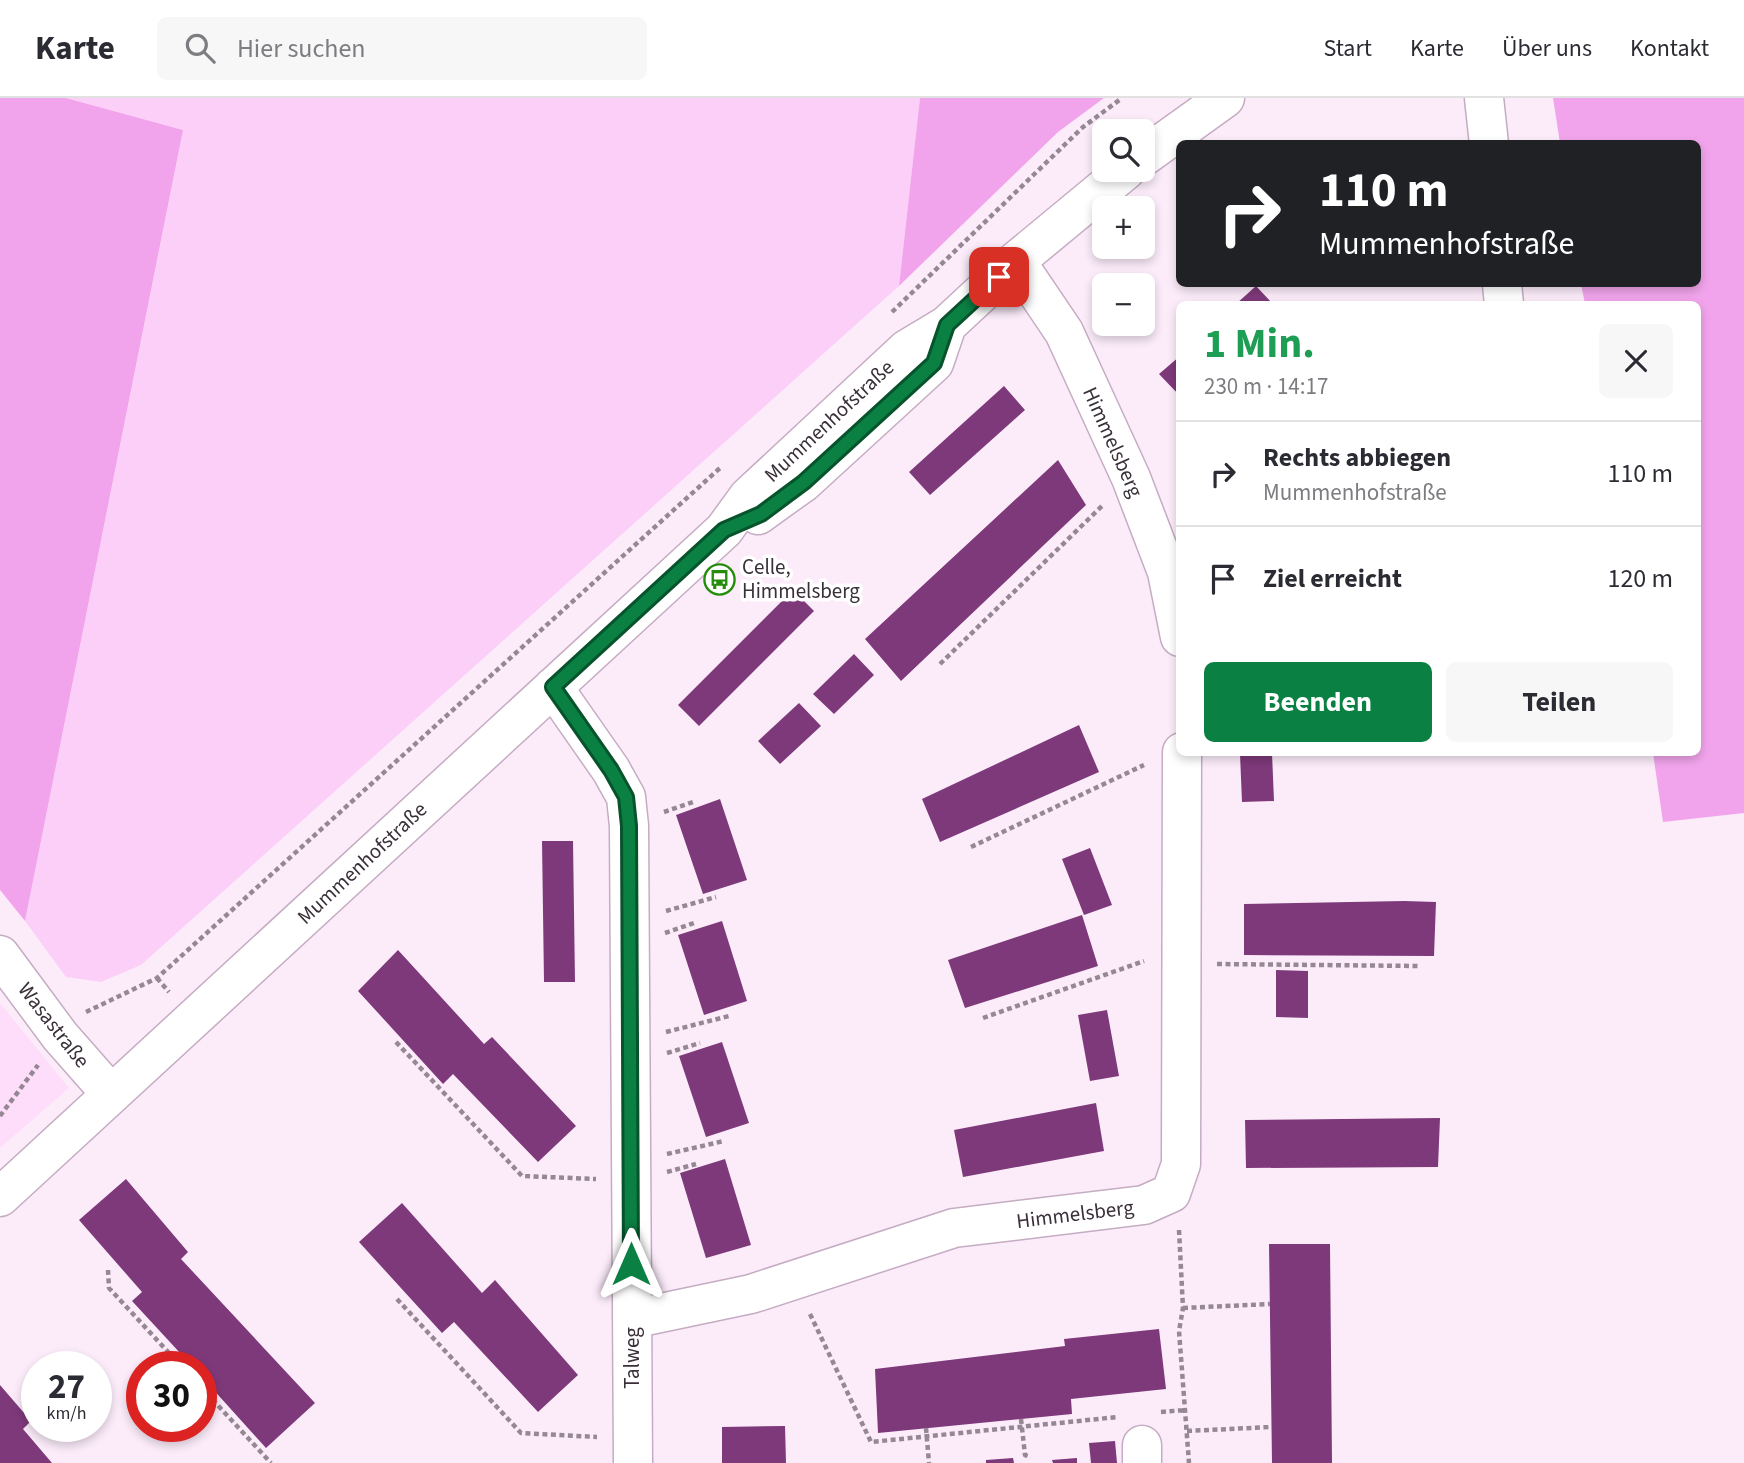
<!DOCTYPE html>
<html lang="de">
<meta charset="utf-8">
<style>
body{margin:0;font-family:"Source Sans 3",sans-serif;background:#f7f7f7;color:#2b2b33;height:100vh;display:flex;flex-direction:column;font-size:26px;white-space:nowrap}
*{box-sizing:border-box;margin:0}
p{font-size:23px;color:#7c7c81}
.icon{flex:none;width:38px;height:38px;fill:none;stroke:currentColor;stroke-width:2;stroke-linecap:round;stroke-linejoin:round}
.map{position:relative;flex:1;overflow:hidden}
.sheet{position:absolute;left:1176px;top:203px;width:525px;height:455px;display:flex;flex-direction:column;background:#fff;border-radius:10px;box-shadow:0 4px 10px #0003}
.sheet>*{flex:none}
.guide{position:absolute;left:1176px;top:42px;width:525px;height:147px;border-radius:10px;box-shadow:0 4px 10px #0003;background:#202124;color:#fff;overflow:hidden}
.controls{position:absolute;left:1092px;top:21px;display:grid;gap:14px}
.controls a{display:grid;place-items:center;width:63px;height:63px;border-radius:10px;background:#fff;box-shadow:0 4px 10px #0003;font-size:35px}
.speed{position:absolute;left:21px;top:1253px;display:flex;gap:14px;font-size:35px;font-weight:700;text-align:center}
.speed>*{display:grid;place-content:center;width:91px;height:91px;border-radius:50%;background:#fff;box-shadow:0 4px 10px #0003;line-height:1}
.speed small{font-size:18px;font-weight:400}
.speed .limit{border:10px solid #d22;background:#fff;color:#111}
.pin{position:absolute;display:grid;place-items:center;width:60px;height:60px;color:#fff;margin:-30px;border-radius:14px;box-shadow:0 4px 10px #0006}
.me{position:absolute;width:77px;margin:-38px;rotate:0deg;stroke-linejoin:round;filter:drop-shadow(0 0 5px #0008)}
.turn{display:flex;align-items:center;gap:24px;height:147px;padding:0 28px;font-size:32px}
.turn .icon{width:91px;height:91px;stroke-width:2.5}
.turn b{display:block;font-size:49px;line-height:60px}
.round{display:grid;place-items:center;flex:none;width:74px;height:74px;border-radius:10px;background:#f7f7f7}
.head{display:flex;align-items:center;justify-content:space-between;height:119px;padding:0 28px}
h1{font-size:42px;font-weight:700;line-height:52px;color:#1e9e55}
.cta{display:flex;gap:14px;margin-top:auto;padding:14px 28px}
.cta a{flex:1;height:80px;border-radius:10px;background:#0b8043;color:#fff;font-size:28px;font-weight:700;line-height:80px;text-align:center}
.cta a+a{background:#f7f7f7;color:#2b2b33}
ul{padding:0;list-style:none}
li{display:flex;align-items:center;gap:21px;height:105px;padding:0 28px;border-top:2px solid #e1e1e2}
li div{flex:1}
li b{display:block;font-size:26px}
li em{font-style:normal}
header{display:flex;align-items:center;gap:42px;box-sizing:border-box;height:98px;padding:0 35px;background:#fff;border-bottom:2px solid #e1e1e2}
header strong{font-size:33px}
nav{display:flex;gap:38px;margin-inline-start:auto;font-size:24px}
.search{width:490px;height:63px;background:#f7f7f7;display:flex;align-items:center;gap:18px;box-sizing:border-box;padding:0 24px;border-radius:10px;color:#7c7c81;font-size:26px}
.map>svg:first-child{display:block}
</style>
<header>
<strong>Karte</strong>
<div class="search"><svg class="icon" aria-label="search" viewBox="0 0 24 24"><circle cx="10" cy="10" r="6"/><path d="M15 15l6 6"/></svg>Hier suchen</div>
<nav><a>Start</a><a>Karte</a><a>Über uns</a><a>Kontakt</a></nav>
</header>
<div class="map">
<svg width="1744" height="1365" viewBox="0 0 1744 1365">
<rect width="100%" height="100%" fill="#fcecfa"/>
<path fill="#feddfa" d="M0,905L69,990L0,1050Z"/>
<path fill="#fccff8" d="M66,0H920L899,188L141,867L101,884L66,879L25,823L183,32Z"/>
<path fill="#f1a4eb" d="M0,0H66L183,32L25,823L0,792Z
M920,0H1104L1058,34L899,188Z
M1553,0H1744V715L1663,724L1653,655L1698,654V206H1585L1581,186H1698V46L1560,45Z"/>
<path fill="#7e397a" d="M1256,188L1273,206H1236Z
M1180,258V298L1159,276Z
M1004,288L1025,312L930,397L909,374Z
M1058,362L1086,407L901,583L865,541Z
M793,492L814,513L699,628L678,607Z
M854,556L874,577L834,616L813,596Z
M799,605L821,628L780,666L758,643Z
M1079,627L1099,674L940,744L922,701Z
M1272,655L1274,703L1242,704L1240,656Z
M720,701L747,782L703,796L676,717Z
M542,743H573L575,884H544Z
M1090,750L1112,807L1084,817L1062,761Z
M1404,803L1436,804L1434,858L1244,857V806Z
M1082,817L1098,868L965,910L948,862Z
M722,823L747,903L704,917L678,837Z
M398,852L484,946L492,939L576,1028L538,1064L453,976L443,986L358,893Z
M1276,872L1308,873V920L1276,919Z
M1107,912L1119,978L1090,983L1078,917Z
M722,944L749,1025L706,1039L679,958Z
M1096,1005L1104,1053L963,1079L954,1032Z
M1440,1020L1438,1069L1246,1070L1245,1022Z
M725,1061L751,1147L706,1160L680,1075Z
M126,1081L188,1154L181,1161L315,1305L266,1350L201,1278V1269H193L132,1203L142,1194L79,1122Z
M402,1105L482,1195L495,1182L578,1277L538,1314L454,1224L442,1235L359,1144Z
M1269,1146H1330L1332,1365H1272Z
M1159,1231L1166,1291L1071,1301L1072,1316L878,1335L875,1271L1065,1248L1064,1241Z
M0,1287L31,1323L23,1331L52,1365H0Z
M785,1328L786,1365H722V1329Z
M1115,1343L1117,1365H1091L1089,1345Z
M1013,1360L1014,1365H986V1362Z
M1077,1360V1365H1053L1052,1362Z"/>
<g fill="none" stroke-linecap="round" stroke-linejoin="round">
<defs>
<path id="minor" d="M1484,0L1489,46
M1143,59L1225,0
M1016,163L1064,234L1131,380L1167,474L1180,539
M1502,186L1504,206
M758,417L804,384L934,265L947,227
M553,589L611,672L626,699L629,728L633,1365
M0,857L60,938L111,996
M0,1099L724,432L748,399L907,251L947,227L1016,163L1126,72
M632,1221L751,1196L954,1130L1144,1107L1171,1095L1181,1066L1182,654
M1142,1347V1365"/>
</defs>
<use href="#minor" stroke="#c5acc3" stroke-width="41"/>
<path stroke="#958894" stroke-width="4.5" stroke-dasharray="5 3.5" stroke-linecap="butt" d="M892,214L1083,29L1122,0
M940,566L1102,408
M664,714L696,703
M971,749L1144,667
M666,813L716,799
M665,835L697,824
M1217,866L1420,868
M157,880L169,894
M86,914L157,880L720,370
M983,920L1144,863
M666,934L729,918
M396,944L522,1078L596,1081
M667,955L700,945
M0,1018L38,967
M667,1056L724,1043
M667,1074L696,1066
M1179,1132L1183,1210L1179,1233L1189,1365
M108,1172L109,1190L182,1269
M397,1201L521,1335L597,1339
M1183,1210L1270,1206
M810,1216L871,1344L1118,1319
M201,1289L271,1365
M1161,1314L1185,1312
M1021,1321L1025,1357L1031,1359
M926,1330L929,1365
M1187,1333L1271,1329"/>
<use href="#minor" stroke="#fff" stroke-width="38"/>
</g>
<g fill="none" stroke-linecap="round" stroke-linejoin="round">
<defs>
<path id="route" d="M631,1166L629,728L626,699L611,672L553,589L724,432L761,416L804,384L934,265L947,227L999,179"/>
</defs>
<use href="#route" stroke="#07532c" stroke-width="18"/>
<use href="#route" stroke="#0b8043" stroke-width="12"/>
</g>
<defs>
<symbol id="bus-ring" viewBox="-11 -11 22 22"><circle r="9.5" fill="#fff" stroke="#258d0b" stroke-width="1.5"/><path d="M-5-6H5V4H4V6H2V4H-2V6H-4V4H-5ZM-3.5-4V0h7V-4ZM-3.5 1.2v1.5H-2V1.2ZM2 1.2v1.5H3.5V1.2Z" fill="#258d0b"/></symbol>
</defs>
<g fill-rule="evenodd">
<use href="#bus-ring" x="702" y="464" width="35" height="35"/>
</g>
<g text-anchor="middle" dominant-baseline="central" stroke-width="7" stroke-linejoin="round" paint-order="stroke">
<g font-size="21" fill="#3a3039" stroke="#fff">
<text transform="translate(829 323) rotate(-43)">Mummenhofstraße</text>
<text transform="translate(1113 344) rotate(66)">Himmelsberg</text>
<text transform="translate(362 765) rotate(-43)">Mummenhofstraße</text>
<text transform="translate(54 927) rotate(52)">Wasastraße</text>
<text transform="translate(1075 1116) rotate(-7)">Himmelsberg</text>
<text transform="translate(632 1260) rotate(-90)">Talweg</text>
</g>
<g font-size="21" fill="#3a3039" stroke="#fff" text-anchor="start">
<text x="742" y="469">Celle,<tspan x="742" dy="24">Himmelsberg</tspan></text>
</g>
</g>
</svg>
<div class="controls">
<a><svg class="icon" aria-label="search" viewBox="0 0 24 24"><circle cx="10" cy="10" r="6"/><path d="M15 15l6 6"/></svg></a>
<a>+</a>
<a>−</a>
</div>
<div class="speed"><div>27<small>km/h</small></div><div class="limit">30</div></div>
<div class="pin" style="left:999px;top:179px;background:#d93025"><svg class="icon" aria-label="arrive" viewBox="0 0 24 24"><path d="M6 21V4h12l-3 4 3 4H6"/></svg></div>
<svg class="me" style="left:631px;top:1166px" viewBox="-20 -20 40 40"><path d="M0-17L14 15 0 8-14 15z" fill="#0b8043" stroke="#fff" stroke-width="4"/></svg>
<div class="guide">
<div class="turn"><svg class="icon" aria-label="right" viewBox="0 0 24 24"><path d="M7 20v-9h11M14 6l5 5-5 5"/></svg><div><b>110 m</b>Mummenhofstraße</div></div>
</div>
<section class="sheet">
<div class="head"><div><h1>1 Min.</h1><p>230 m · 14:17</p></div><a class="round"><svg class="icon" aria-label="close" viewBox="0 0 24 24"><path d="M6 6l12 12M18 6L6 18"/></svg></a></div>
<ul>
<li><svg class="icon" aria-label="right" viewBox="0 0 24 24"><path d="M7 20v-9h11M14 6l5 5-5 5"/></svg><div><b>Rechts abbiegen</b><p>Mummenhofstraße</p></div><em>110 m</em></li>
<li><svg class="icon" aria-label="arrive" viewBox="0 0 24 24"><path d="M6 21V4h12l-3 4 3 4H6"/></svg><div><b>Ziel erreicht</b></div><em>120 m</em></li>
</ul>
<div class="cta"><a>Beenden</a><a>Teilen</a></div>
</section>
</div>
